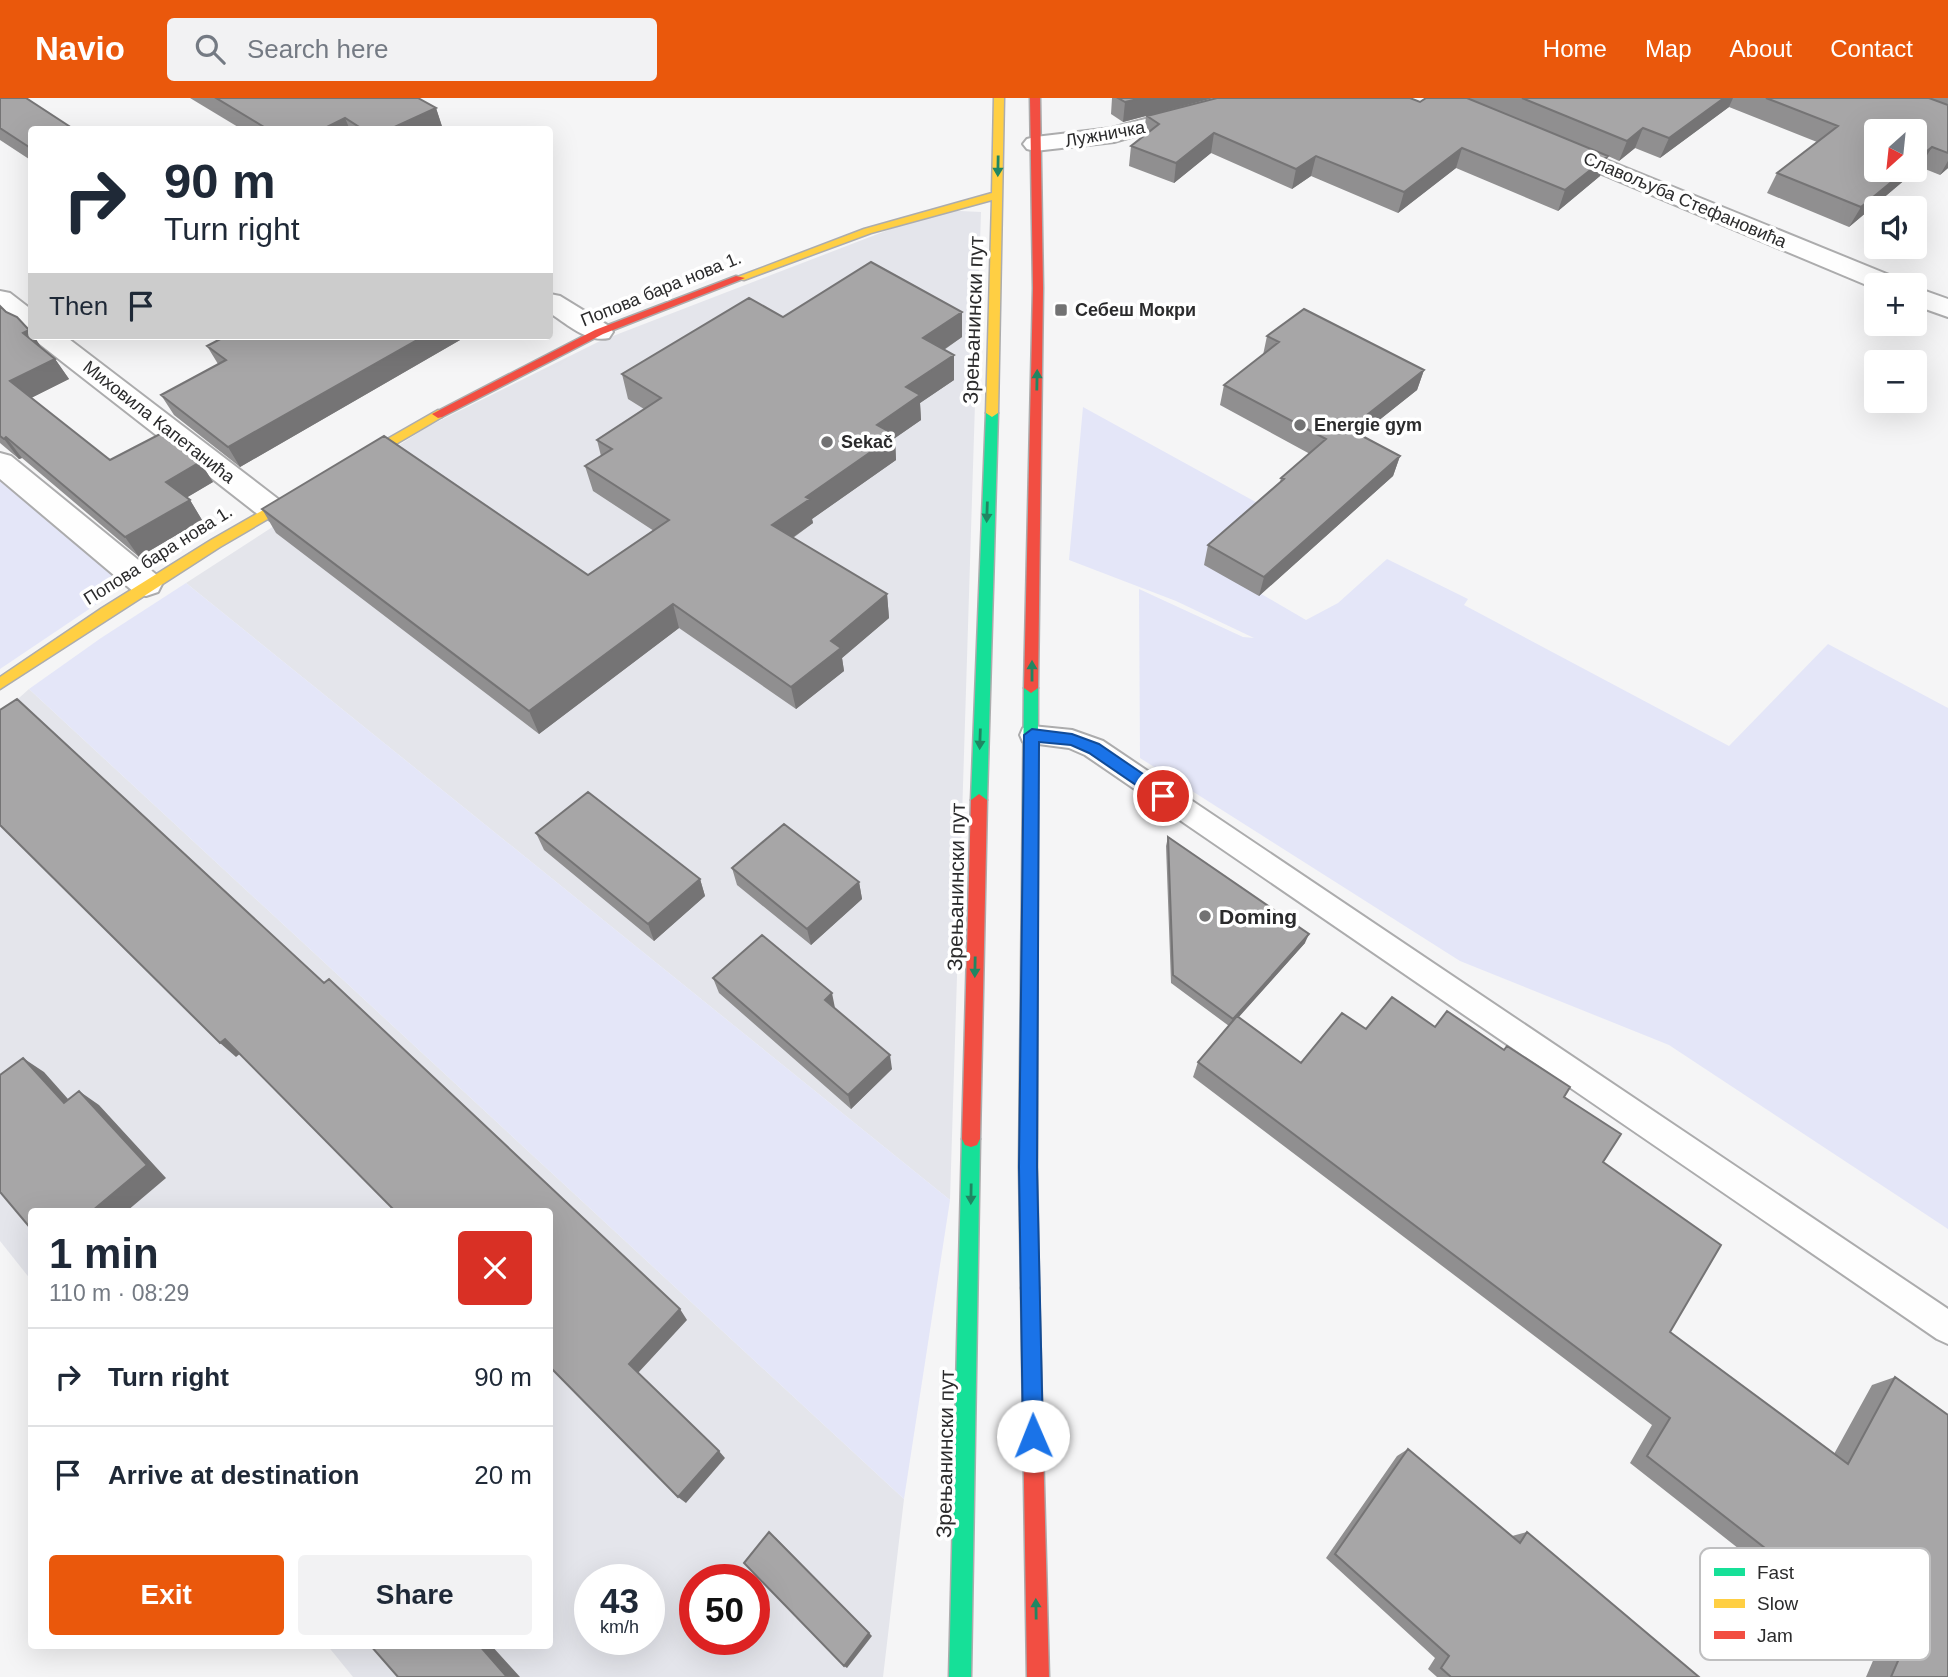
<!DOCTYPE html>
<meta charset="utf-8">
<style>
body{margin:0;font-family:Helvetica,sans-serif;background:#f2f2f3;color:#1f2937;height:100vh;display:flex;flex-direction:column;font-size:26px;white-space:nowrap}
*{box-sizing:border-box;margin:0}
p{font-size:23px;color:#747a83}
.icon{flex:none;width:38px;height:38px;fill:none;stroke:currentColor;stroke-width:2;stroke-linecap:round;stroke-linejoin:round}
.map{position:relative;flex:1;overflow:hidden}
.side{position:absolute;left:28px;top:1110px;width:525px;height:441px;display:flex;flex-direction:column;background:#fff;border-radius:7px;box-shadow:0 7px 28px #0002}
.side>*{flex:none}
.top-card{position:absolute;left:28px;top:28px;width:525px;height:214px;border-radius:7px;box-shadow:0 7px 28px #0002;background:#fff;color:#1f2937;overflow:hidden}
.needle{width:46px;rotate:207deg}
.buttons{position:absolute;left:1864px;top:21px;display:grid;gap:14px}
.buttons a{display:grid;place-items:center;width:63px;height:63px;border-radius:7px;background:#fff;box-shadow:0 7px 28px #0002;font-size:35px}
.speed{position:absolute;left:574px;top:1466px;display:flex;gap:14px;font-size:35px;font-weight:700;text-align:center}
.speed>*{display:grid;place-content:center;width:91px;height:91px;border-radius:50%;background:#fff;box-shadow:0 7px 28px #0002;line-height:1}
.speed small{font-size:18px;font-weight:400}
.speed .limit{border:10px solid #d22;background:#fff;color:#111}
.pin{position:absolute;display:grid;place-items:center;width:60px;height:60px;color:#fff;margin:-30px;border:4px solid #fff;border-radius:50%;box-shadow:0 2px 7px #0007}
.me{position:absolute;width:77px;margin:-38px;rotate:359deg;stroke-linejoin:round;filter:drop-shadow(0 0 5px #0008)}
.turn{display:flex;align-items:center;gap:24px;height:147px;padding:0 21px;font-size:32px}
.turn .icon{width:91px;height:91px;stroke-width:2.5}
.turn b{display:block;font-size:49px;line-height:60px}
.then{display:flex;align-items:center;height:66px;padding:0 21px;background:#0003;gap:14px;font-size:26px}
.round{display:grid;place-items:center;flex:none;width:74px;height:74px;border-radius:7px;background:#f2f2f3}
.overview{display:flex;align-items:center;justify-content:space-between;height:119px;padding:0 21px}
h1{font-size:42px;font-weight:700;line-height:52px}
.button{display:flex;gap:14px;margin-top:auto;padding:14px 21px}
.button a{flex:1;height:80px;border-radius:7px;background:#ea580c;color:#fff;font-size:28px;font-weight:700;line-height:80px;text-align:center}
.button a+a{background:#f2f2f3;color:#1f2937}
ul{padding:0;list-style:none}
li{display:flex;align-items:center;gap:21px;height:98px;padding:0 21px;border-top:2px solid #e0e1e3}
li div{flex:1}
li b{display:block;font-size:26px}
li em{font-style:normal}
header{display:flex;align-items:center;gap:42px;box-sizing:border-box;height:98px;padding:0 35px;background:#ea580c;color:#fff}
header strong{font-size:33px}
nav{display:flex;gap:38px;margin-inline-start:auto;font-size:24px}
.search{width:490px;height:63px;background:#f2f2f3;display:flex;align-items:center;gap:18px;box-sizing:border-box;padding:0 24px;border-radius:7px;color:#747a83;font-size:26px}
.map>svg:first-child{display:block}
</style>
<header>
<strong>Navio</strong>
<div class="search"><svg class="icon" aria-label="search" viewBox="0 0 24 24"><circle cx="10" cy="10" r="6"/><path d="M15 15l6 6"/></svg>Search here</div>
<nav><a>Home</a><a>Map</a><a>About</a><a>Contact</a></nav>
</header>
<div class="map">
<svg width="1948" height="1579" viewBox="0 0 1948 1579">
<rect width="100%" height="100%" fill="#f5f5f6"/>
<path fill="#e4e5eb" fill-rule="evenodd" d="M940,112L981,114L950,1102L186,485L427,329L600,243Z
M29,591L904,1401L883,1579H353L327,1547H550V1113H32L31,1182L0,1143V617ZM590,1482H649V1542H590ZM695,1482H754V1542H695Z"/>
<path fill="#e4e6f8" d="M1083,309L1283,419L1227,476L1306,522L1338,505L1387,461L1468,501L1464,507L1729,648L1828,546L1948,610V1131L1669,947L1460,863L1140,660L1139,491L1243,539L1254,540L1176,503L1069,462Z
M0,383L125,487L0,571Z
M186,485L950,1102L904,1401L29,591L101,540Z"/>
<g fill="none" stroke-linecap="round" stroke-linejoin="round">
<defs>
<path id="lane" d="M1032,628L1072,632L1103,643L1948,1211V1246L1937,1241L1085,657L1069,650L1023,644L1020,637L1023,630Z"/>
<path id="street" d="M1223,0H1268L1264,5L1199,19L1114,44L1035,53L1027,51L1023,46L1027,41L1035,39L1112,30Z
M1555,41L1899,181L1903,187H1876V191L1547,53L1543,48L1547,43Z
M1914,189L1948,201V219L1914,207Z
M0,193L10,195L32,212V234L22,232L0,214Z
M550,196L560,198L609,228L613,234L609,240C587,245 567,226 550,215Z
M33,238H65L282,404L287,411L282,418L271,422L260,418L37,244Z
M0,355L11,358L158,478L162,486L158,494L146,498L134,494L0,381Z"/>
<path id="fast" d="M992,311L998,315L987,702L979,708L971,702L986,315Z
M1031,585L1038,590L1037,1069L1039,1190L1037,1197L1030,1199L1023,1197L1021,1190L1019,1069L1024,590Z
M971,1033L977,1035L980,1041L971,1579H949L962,1041L965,1035Z"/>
<path id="slow" d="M994,0H1004L998,315L992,319L986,315L992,102L871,135L744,182L735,180L864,131L992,95Z
M438,312L444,316L442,319L220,449L0,591V579L102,510L211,442Z"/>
<path id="jam" d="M1030,0H1040L1043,190L1038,590L1031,595L1024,590L1033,190Z
M736,178L745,180L603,236L442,319L438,320L432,316L595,232Z
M979,696L987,702L980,1041L977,1047L971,1049L965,1047L962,1041L971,702Z
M1030,1181L1037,1183L1039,1190L1049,1579H1027L1021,1190L1023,1183Z"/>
</defs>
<use href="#lane" stroke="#acacad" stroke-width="4"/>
<use href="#street" stroke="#acacad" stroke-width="4"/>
<use href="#fast" stroke="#acacad" stroke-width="3"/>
<use href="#slow" stroke="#acacad" stroke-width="3"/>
<use href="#jam" stroke="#acacad" stroke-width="3"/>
<use href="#lane" fill="#fefefe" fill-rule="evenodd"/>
<use href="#street" fill="#fefefe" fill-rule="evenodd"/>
<use href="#fast" fill="#16e098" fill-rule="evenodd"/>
<use href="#slow" fill="#ffcf43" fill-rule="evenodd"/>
<use href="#jam" fill="#f24e42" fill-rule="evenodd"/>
</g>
<path fill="#908f90" d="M0,0L32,32V63L0,42Z
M190,0H418L436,10L443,31L243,32Z
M1112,0H1213L1151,17L1420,4L1467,0H1948V70L1940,77L1920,69L1849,129L1767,95L1777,75L1817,44L1729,9L1660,60L1635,50L1619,63L1608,58L1600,78L1558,113L1456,70L1398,115L1311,78L1292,91L1211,55L1174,85L1129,68L1131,48L1144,37L1146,18L1123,24L1111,16Z
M0,208L29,232L32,235V238L42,250L55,261L69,281L31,300L110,362L200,364L213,384L186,400L190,402L202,422L139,459L22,360L19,361L0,345Z
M783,219L962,239L944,252L954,257V282L920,305L921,322L895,340L896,362L812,421L813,425L793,440L887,496L889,520L842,560L844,573L796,611L679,530L539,636L276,435L262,411L588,477L654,433L593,393L585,368L601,358L597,342L644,311L628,301L622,276Z
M467,238L240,369L174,317L161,297L218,266L207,248Z
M1267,238L1424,272L1417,292L1360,337L1400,358L1393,378L1259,498L1204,467L1208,447L1280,384L1281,380L1310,356L1220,307L1224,287L1263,257Z
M536,735L700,781L705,798L654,843L544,752Z
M1168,739L1305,845L1238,919L1301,965L1366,931L1435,929L1564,999L1603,1064L1670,1234L1834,1356L1872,1287L1895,1279L1948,1579H1866L1875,1558L1630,1365L1652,1327L1193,979L1198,964L1229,928L1171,885L1166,748Z
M732,770L859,784L862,801L811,847L737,787Z
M713,880L835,911L892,971L851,1011L719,895Z
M1408,1351L1512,1438L1527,1434L1699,1579H1437L1428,1571L1435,1560L1326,1460L1397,1358Z"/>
<path fill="#757475" d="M1142,0H1213L1123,24L1125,4Z
M1724,0H1733L1729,9L1660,60L1669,40Z
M436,10L443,32H388Z
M345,20L350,32H321Z
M1643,30L1635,50L1619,63L1627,43Z
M1214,35L1211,55L1174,85L1176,65Z
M1932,49L1920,69L1849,129L1861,109L1906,72H1914V64Z
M1462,50L1456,70L1398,115L1404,94Z
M1316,58L1311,78L1292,91L1296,71Z
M1608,58L1600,78L1558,113L1565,92Z
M1948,63V70L1940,77Z
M962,214V239L924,265L923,240Z
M29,232L32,235V238H34L43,252L23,235Z
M424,238H467L240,369L228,349Z
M954,257V282L920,305L921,322L895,340L896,362L812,421L813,425L776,451L772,427L806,399L877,327L906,289Z
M55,261L69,281L25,303L10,283Z
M1424,272L1417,292L1343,351L1349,331Z
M6,339L22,360L19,361L4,341Z
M1400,358L1393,378L1259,498L1264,479Z
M200,364L213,384L179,404L166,384Z
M190,402L202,422L139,459L125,439Z
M887,496L889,520L842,560L844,573L796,611L791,589L831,543Z
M673,506L679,530L539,636L529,613Z
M700,781L705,798L654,843L648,826Z
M859,784L862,801L811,847L807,831Z
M1309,836L1305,845L1230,929L1233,921Z
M832,895L835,910L825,902Z
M225,941L241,955L236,959L220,945Z
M890,957L892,971L851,1011L848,997Z
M23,960L44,974L84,1019L64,1005Z
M79,993L99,1007L166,1080L127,1113H92Z
M680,1211L687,1222L638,1275L629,1266Z
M719,1353L725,1360L686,1405L678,1399Z
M775,1439L872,1538L847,1570L844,1568Z
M479,1547H491L520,1579H507Z"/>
<path fill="#a7a6a7" stroke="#757475" stroke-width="2" d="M0,0H26L75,32H32V51L0,30Z
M216,0H418L436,10L388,32H364L345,20L321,32H269Z
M1118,0H1142L1125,4Z
M1217,0H1410L1420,4L1426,0H1467L1608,58L1565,92L1462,50L1404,94L1316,58L1296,71L1214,35L1176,65L1131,48L1159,26L1147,18Z
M1522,0H1724L1669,40L1643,30L1627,43Z
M1766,0H1929L1948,7V55L1932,49L1914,64V33H1876V72H1906L1861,109L1777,75L1838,28Z
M871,164L962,214L923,240L954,257L906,289L920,297L877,327L895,337L806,399L810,401L772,427L887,496L831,543L841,550L791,589L673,506L529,613L262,411L384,338L588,477L669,422L585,368L612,351L597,342L661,300L622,276L749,200L783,219Z
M0,208L6,214L17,219L29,232L23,235L55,261L10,283L110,362L162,335L200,364L166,384L190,402L125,439L6,339L4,341L0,338Z
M1304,211L1424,272L1349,331L1400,358L1264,479L1208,447L1284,381L1281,380L1326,341L1224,287L1279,244L1267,238Z
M226,238H424L228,349L161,297L226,262L207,248Z
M17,601L324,885L329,881L680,1211L629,1266L719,1353L678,1399L550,1269V1113H395L225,941L220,945L0,727V612Z
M588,694L700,781L648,826L536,735Z
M784,726L859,784L807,831L732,770Z
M1168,739L1309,836L1233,921L1173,877Z
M762,837L832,895L825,902L890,957L848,997L713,880Z
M1392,899L1435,929L1447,913L1504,952L1507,948L1570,989L1564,999L1621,1036L1603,1064L1721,1147L1670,1234L1848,1366L1895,1279L1948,1317V1579H1891L1901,1556L1647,1358L1670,1320L1198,964L1237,918L1301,965L1342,915L1366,931Z
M23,960L64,1005L79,993L147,1067L92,1113H32V1132L0,1094V977Z
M1408,1351L1520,1445L1527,1434L1699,1579H1451L1441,1570L1449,1558L1335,1456Z
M769,1434L869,1535L844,1568L744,1465Z
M370,1547H479L507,1579H398Z"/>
<defs><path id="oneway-solid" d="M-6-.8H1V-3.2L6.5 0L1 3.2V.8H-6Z" transform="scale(1.75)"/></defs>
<g fill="#208662">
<use href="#oneway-solid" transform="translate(998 68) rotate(91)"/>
<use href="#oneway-solid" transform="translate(1037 282) rotate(-89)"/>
<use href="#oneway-solid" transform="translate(987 414) rotate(92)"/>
<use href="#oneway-solid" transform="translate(1032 573) rotate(-90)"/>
<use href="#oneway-solid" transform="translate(980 641) rotate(92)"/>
<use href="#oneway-solid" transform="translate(975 869) rotate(91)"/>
<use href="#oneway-solid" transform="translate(971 1096) rotate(91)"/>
<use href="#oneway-solid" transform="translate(1036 1511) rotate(-91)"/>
</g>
<path fill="#1a73e8" stroke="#114b97" stroke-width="2" d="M1032,631L1072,636L1099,646L1168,693L1171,698L1163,704L1158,702L1089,655L1071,647L1039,644L1037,1069L1043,1338L1040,1345L1033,1348L1026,1345L1023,1338L1019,1069L1024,637Z"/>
<g fill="#727273" stroke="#fff" stroke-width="2.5">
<rect x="1054" y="205" width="14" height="14" rx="3.5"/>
<circle cx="1300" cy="327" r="7"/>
<circle cx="827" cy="344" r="7"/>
<circle cx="1205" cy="818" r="7"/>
</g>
<g text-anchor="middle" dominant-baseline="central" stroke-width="7" stroke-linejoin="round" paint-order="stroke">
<g font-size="18" fill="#2b2b2c" stroke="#fff">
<text transform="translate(1105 36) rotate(-10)">Лужничка</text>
<text transform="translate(1685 102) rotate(23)">Славољуба Стефановића</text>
<text transform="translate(661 191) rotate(-22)">Попова бара нова 1.</text>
<text transform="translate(159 324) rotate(38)">Миховила Капетанића</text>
<text transform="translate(158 457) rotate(-32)">Попова бара нова 1.</text>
</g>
<g font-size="18" font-weight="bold" fill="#2b2b2c" stroke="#fff" text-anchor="start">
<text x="1075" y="212">Себеш Мокри</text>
<text x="1314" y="327">Energie gym</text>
<text x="841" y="344">Sekač</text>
</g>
<g font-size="21" fill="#2b2b2c" stroke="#fff">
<text transform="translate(973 222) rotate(-88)">Зрењанински пут</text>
<text transform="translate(956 789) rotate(-89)">Зрењанински пут</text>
<text transform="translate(945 1356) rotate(-89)">Зрењанински пут</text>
</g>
<g font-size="21" font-weight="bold" fill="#2b2b2c" stroke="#fff" text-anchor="start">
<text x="1219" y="818">Doming</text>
</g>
</g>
<rect x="1700" y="1450" width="230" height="112" rx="10" fill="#fff" stroke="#bfbfc0" stroke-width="2"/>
<rect x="1714" y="1470" width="31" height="8" fill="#16e098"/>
<rect x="1714" y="1501" width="31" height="9" fill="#ffcf43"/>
<rect x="1714" y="1533" width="31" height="8" fill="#f24e42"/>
<g font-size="19" fill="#2b2b2c">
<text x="1757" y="1481">Fast</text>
<text x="1757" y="1512">Slow</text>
<text x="1757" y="1544">Jam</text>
</g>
</svg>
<div class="buttons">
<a><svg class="needle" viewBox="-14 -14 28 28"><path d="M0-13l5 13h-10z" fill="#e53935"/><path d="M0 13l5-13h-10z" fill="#747a83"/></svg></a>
<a><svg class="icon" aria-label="sound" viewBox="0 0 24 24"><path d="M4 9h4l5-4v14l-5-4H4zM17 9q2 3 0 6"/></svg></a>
<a>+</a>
<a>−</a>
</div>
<div class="speed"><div>43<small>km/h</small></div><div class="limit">50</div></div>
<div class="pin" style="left:1163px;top:698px;background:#d93025"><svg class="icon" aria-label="arrive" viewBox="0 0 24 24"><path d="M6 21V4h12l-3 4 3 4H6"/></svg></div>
<svg class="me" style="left:1033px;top:1338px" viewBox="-20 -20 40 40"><circle r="19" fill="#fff"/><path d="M0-13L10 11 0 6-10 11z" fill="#1a73e8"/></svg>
<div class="top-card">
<div class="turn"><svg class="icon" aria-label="right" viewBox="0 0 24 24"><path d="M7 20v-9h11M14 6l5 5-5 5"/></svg><div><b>90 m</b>Turn right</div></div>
<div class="then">Then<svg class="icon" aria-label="arrive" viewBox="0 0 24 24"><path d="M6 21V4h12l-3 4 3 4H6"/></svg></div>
</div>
<section class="side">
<div class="overview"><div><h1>1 min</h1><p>110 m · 08:29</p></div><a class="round" style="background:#d93025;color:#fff"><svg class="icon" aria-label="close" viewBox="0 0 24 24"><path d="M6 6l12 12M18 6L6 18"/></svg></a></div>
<ul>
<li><svg class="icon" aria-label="right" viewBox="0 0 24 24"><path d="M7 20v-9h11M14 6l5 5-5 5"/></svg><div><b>Turn right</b></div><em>90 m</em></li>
<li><svg class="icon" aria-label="arrive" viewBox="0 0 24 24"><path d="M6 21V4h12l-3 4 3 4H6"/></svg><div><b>Arrive at destination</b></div><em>20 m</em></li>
</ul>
<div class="button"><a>Exit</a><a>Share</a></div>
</section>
</div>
